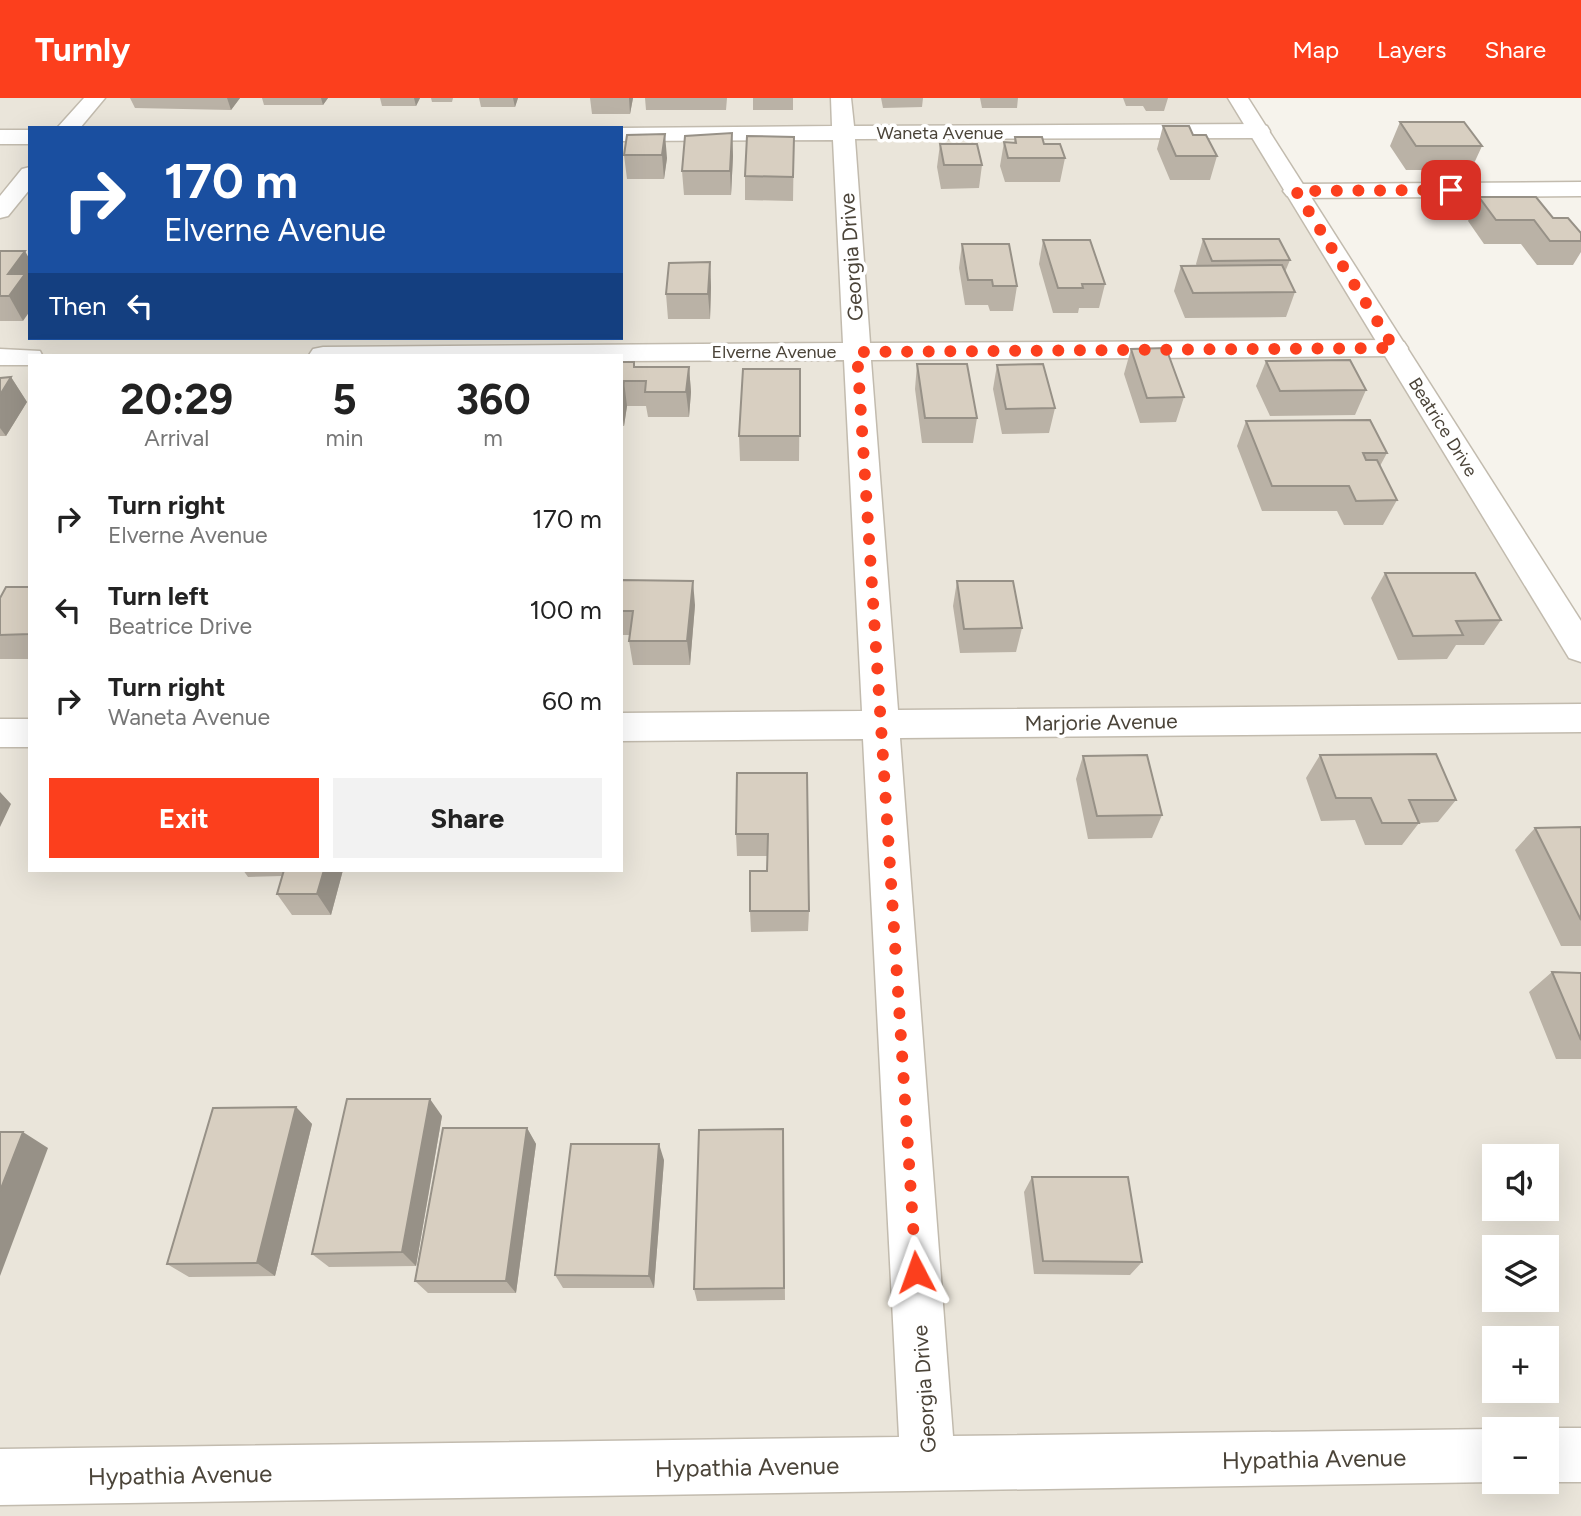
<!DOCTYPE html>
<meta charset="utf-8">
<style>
body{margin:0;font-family:Figtree,sans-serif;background:#f2f2f2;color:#222;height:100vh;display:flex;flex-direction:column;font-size:26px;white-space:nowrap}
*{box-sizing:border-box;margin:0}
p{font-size:23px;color:#767676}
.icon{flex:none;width:38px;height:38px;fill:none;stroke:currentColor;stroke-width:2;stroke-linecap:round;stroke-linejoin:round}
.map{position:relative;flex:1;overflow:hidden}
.details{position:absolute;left:28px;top:256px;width:595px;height:518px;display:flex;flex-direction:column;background:#fff;border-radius:0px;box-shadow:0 7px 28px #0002}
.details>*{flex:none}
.top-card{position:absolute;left:28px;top:28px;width:595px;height:214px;border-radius:0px;box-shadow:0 7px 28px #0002;background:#1a4fa0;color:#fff;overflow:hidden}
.controls{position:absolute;left:1482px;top:1046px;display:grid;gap:14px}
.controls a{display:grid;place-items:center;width:77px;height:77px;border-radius:0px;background:#fff;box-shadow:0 7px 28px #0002;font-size:35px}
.pin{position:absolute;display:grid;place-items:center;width:60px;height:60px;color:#fff;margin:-30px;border-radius:14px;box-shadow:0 4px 10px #0006}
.me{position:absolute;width:77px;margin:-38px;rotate:356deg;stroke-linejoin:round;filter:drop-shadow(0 0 5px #0008)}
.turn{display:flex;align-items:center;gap:24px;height:147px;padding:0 21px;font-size:32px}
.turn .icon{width:91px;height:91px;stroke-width:2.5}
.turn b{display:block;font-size:49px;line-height:60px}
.then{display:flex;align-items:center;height:66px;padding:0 21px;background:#0003;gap:14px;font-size:26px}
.eta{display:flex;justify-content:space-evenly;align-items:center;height:119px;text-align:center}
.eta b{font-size:42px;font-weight:700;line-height:49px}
.primary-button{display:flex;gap:14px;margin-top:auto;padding:14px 21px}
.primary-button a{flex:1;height:80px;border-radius:0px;background:#fc3f1d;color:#fff;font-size:28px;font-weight:700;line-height:80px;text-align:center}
.primary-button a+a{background:#f2f2f2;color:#222}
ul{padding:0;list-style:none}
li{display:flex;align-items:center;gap:21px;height:91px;padding:0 21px}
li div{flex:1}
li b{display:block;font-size:26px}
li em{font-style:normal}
header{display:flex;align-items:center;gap:42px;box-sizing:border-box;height:98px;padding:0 35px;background:#fc3f1d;color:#fff}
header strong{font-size:33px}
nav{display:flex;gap:38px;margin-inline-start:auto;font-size:24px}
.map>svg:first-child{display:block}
</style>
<header>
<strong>Turnly</strong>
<nav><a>Map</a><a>Layers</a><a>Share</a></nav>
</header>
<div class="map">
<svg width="1581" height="1418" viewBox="0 0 1581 1418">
<rect width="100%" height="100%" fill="#f6f3ec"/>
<path fill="#eae5da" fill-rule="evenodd" d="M0,0H1238L1581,551V1418H0ZM30,30H621V240H30ZM30,257H621V772H30ZM1494,1059H1547V1111H1494ZM1494,1150H1547V1202H1494ZM1494,1241H1547V1293H1494ZM1494,1332H1547V1384H1494Z"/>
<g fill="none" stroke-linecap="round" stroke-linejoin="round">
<defs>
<path id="minor" d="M84,0H105L80,30H57Z
M831,0H851L854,28L1259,26L1267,28L1270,33L1267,38L1259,40L855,41L870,245L1394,242L1404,244L1408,250L1404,256L1394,258L871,262L898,612L1581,606V634L900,640L953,1338L1494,1331L1496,1332V1384L0,1407V1351L899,1339L863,641L621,643V615L862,613L844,262L621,263V257H309L313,251L323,249L843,245L833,42L621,43L620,30L832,28Z
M0,32H30V46H0Z
M30,69V91L8,118L0,120V98L22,71Z
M1581,84V98L1295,100L1287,98L1283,93L1287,88L1295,86Z
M0,251L40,253L42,257H30V267H0Z
M0,621H30V649H0Z
M1547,1330H1581V1384H1547V1332H1542Z"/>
<path id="tertiary" d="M1228,0H1248L1581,523V564L1569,560Z"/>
</defs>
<use href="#minor" stroke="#c2bbae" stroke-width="3"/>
<use href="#tertiary" stroke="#c2bbae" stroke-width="3"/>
<use href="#minor" fill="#fff" fill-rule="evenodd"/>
<use href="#tertiary" fill="#fff" fill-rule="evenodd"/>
</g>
<path fill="#bab2a6" d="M130,0H240L231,12L135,10Z
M262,0H328L323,7H264Z
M380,0H420L416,8H382Z
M431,0H453L452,4H432Z
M479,0H518L515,9H481Z
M590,0H633L630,16H592Z
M645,0H727L726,12H646Z
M753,0H793V12H753Z
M881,0H923L922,9L883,10Z
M980,0H1018L1017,10H982Z
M1123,0H1168L1164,13H1146L1143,8H1126Z
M1400,24L1482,48L1471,72H1406L1390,48Z
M1163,28L1217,58L1210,82H1170L1157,51Z
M732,35L733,58L731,97H684L682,73Z
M627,37L667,60L664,81H627L624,57Z
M794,39L793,103L745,102V78Z
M1015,39L1044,46L1065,60L1060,84H1005L1000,68L1004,44L1014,45Z
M940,46L982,67L979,90L941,91L937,69Z
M1479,99L1553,120L1581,135V154L1573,167H1537L1521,146H1484L1468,123Z
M1203,141L1290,162L1285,174L1295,194L1286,219L1185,220L1174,193L1181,168H1197L1196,166Z
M1043,142L1105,186L1099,210H1079L1078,215H1053L1039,166Z
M962,146L1017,188L1013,213H990L988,207H965L959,170Z
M0,153L23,223H0Z
M710,164L711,189L710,221H668L666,196Z
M1131,251L1184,299L1176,324L1140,325L1124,276Z
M1266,263L1366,292L1355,317L1270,318L1256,288Z
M621,264L635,269H689L691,294L689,319H648L646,308H627L624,328H621Z
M917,266L977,320L973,345H922L915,291Z
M997,267L1055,310L1049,335L1002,336L993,291Z
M800,271L799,363H740L739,338Z
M11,279L27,304L6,338H0V280Z
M1246,323L1387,355L1380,368L1397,402L1383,427H1344L1337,413H1262L1237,348Z
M1385,475L1501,522L1484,547H1456L1447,561L1398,562L1371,500Z
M621,482L695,507L690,567H633L629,543L630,537H621Z
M957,483L1022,530L1016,554L960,555L953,508Z
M30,489V561H0V500Z
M1320,657L1456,702L1438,724L1419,725L1402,747H1365L1355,722L1321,723L1306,680Z
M1083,658L1162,717L1152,740L1088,741L1076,681Z
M737,675L809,813L808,833L751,834L750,813L767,773V758H737L736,736Z
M1581,729V848H1561L1515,752L1535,730Z
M243,772H343L331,817H292L277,796L282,778L248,779Z
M1552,874L1581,875V961H1556L1529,894Z
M296,1009L312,1026L275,1178L189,1179L167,1166Z
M442,1018L416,1168L329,1169L312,1156Z
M527,1030L536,1046L516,1195H428L415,1183Z
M783,1031L785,1202L697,1203L694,1191Z
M664,1062L654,1190H563L555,1177Z
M1032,1079L1142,1164L1130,1177L1034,1176L1024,1094Z"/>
<path fill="#979187" d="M227,0H240L231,12Z
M321,0H328L323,7Z
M414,0H420L416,8Z
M513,0H518L515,9Z
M629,0H633L630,16Z
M732,35L733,58L731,97L730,73Z
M665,36L667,60L664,81L662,57Z
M25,153L30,162V213L23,223L9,198L8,176Z
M710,164L711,189L710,221L708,196Z
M689,269L691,294L689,319L686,294Z
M11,279L27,304L6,338L0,330V297Z
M624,283L627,308L624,328L621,309V298Z
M693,483L695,507L690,567L687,543Z
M0,694L11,706L0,729Z
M324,772H343L331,817L317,796Z
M430,1001L442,1018L416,1168L402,1154Z
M296,1009L312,1026L275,1178L257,1165Z
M527,1030L536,1046L516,1195L506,1183Z
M23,1034L48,1050L0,1178V1093Z
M659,1046L664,1062L654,1190L649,1178Z"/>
<path fill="#d8cfc1" stroke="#979187" stroke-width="2" d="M1400,24H1464L1482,48H1416Z
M1163,28H1189L1193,37H1206L1217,58H1176Z
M732,35L730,73H682L685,38Z
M665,36L662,57H624L627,37Z
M747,38L794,39L793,79L745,78Z
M1015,39H1042L1044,46H1060L1065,60H1008L1004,44L1016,45Z
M940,46H977L982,67H944Z
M1479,99H1536L1553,120H1568L1581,135V143H1550L1534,122H1496Z
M1203,141H1279L1290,162L1212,163Z
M1043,142H1090L1105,186H1082L1083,190H1058Z
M962,146H1009L1017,188H993L992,182H968Z
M0,153H25L8,176H25L9,198H0Z
M710,164L708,196H666L669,165Z
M1282,167L1295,194L1193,195L1181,168Z
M1166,250L1184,299L1147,300L1131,251Z
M1350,262L1366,292L1280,293L1266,263Z
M621,264H634V269H689L686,294H645L646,283H624L621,298Z
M917,266H967L977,320H925Z
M1043,266L1055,310L1006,311L997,267Z
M743,271H800V338H739Z
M11,279L0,297V280Z
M1370,322L1387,355H1363L1366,362H1377L1397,402L1356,403L1349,388H1272L1246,323Z
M1385,475H1475L1501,522L1456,523L1463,537L1413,538Z
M621,482L693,483L687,543H629L633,513H621Z
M957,483H1013L1022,530L964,531Z
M6,489H30V536L0,537V500Z
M1436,656L1456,702H1409L1419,725H1382L1371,700H1336L1320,657Z
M1147,657L1162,717L1097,718L1083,658Z
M737,675H807L809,813H750V773H767L768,736H736Z
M1581,729V822L1535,730Z
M284,772H324L317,796H277Z
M1552,874L1581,875V942Z
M347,1001H430L402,1154L312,1156Z
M296,1009L257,1165L167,1166L213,1010Z
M443,1030H527L506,1183H415Z
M783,1031L784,1190L694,1191L699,1032Z
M0,1034H23L0,1093Z
M571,1046H659L649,1178L555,1177Z
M1032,1079H1128L1142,1164L1043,1163Z"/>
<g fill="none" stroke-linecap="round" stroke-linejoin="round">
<path stroke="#fc3f1d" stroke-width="12" stroke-dasharray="0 21.6" d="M916,1174L857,254L1394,250L1296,93L1451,92"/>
</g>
<g text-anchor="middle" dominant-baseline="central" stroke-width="7" stroke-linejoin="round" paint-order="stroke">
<g font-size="18" fill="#4b4439" stroke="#fff">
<text x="940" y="35">Waneta Avenue</text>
<text x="774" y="254">Elverne Avenue</text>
<text transform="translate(1443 329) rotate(58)">Beatrice Drive</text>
</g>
<g font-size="21" fill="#4b4439" stroke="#fff">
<text transform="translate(851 159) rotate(-94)">Georgia Drive</text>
<text transform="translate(1101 624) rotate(-1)">Marjorie Avenue</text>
<text transform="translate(924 1291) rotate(-94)">Georgia Drive</text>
</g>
<g font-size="24" fill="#4b4439" stroke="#fff">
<text transform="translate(1314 1361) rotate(-1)">Hypathia Avenue</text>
<text transform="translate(747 1369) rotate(-1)">Hypathia Avenue</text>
<text transform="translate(180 1377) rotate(-1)">Hypathia Avenue</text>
</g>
</g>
</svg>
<div class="controls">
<a><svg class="icon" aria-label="sound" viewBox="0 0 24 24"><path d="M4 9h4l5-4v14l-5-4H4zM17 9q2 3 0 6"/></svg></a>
<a><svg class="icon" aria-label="layers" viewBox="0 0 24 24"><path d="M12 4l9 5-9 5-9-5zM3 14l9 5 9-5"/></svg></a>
<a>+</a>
<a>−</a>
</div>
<div class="pin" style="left:1451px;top:92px;background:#d93025"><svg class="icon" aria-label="arrive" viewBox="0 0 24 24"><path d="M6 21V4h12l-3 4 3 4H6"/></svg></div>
<svg class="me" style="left:916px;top:1174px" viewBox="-20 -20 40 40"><path d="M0-17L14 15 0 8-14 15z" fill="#fc3f1d" stroke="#fff" stroke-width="4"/></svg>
<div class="top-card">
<div class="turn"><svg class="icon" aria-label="right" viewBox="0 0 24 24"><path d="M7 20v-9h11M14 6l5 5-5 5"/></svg><div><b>170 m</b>Elverne Avenue</div></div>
<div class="then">Then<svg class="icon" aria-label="left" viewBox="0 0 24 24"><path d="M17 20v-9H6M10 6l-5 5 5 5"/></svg></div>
</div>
<section class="details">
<div class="eta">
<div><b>20:29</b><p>Arrival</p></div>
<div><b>5</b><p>min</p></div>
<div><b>360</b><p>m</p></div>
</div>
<ul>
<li><svg class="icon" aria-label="right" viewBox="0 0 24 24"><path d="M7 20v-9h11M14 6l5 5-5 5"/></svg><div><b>Turn right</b><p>Elverne Avenue</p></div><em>170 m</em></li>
<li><svg class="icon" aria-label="left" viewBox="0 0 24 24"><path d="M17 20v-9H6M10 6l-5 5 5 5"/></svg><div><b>Turn left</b><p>Beatrice Drive</p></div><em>100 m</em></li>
<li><svg class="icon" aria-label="right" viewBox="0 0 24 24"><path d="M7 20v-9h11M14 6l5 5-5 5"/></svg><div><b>Turn right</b><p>Waneta Avenue</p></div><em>60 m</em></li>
</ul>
<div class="primary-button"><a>Exit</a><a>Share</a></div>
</section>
</div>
